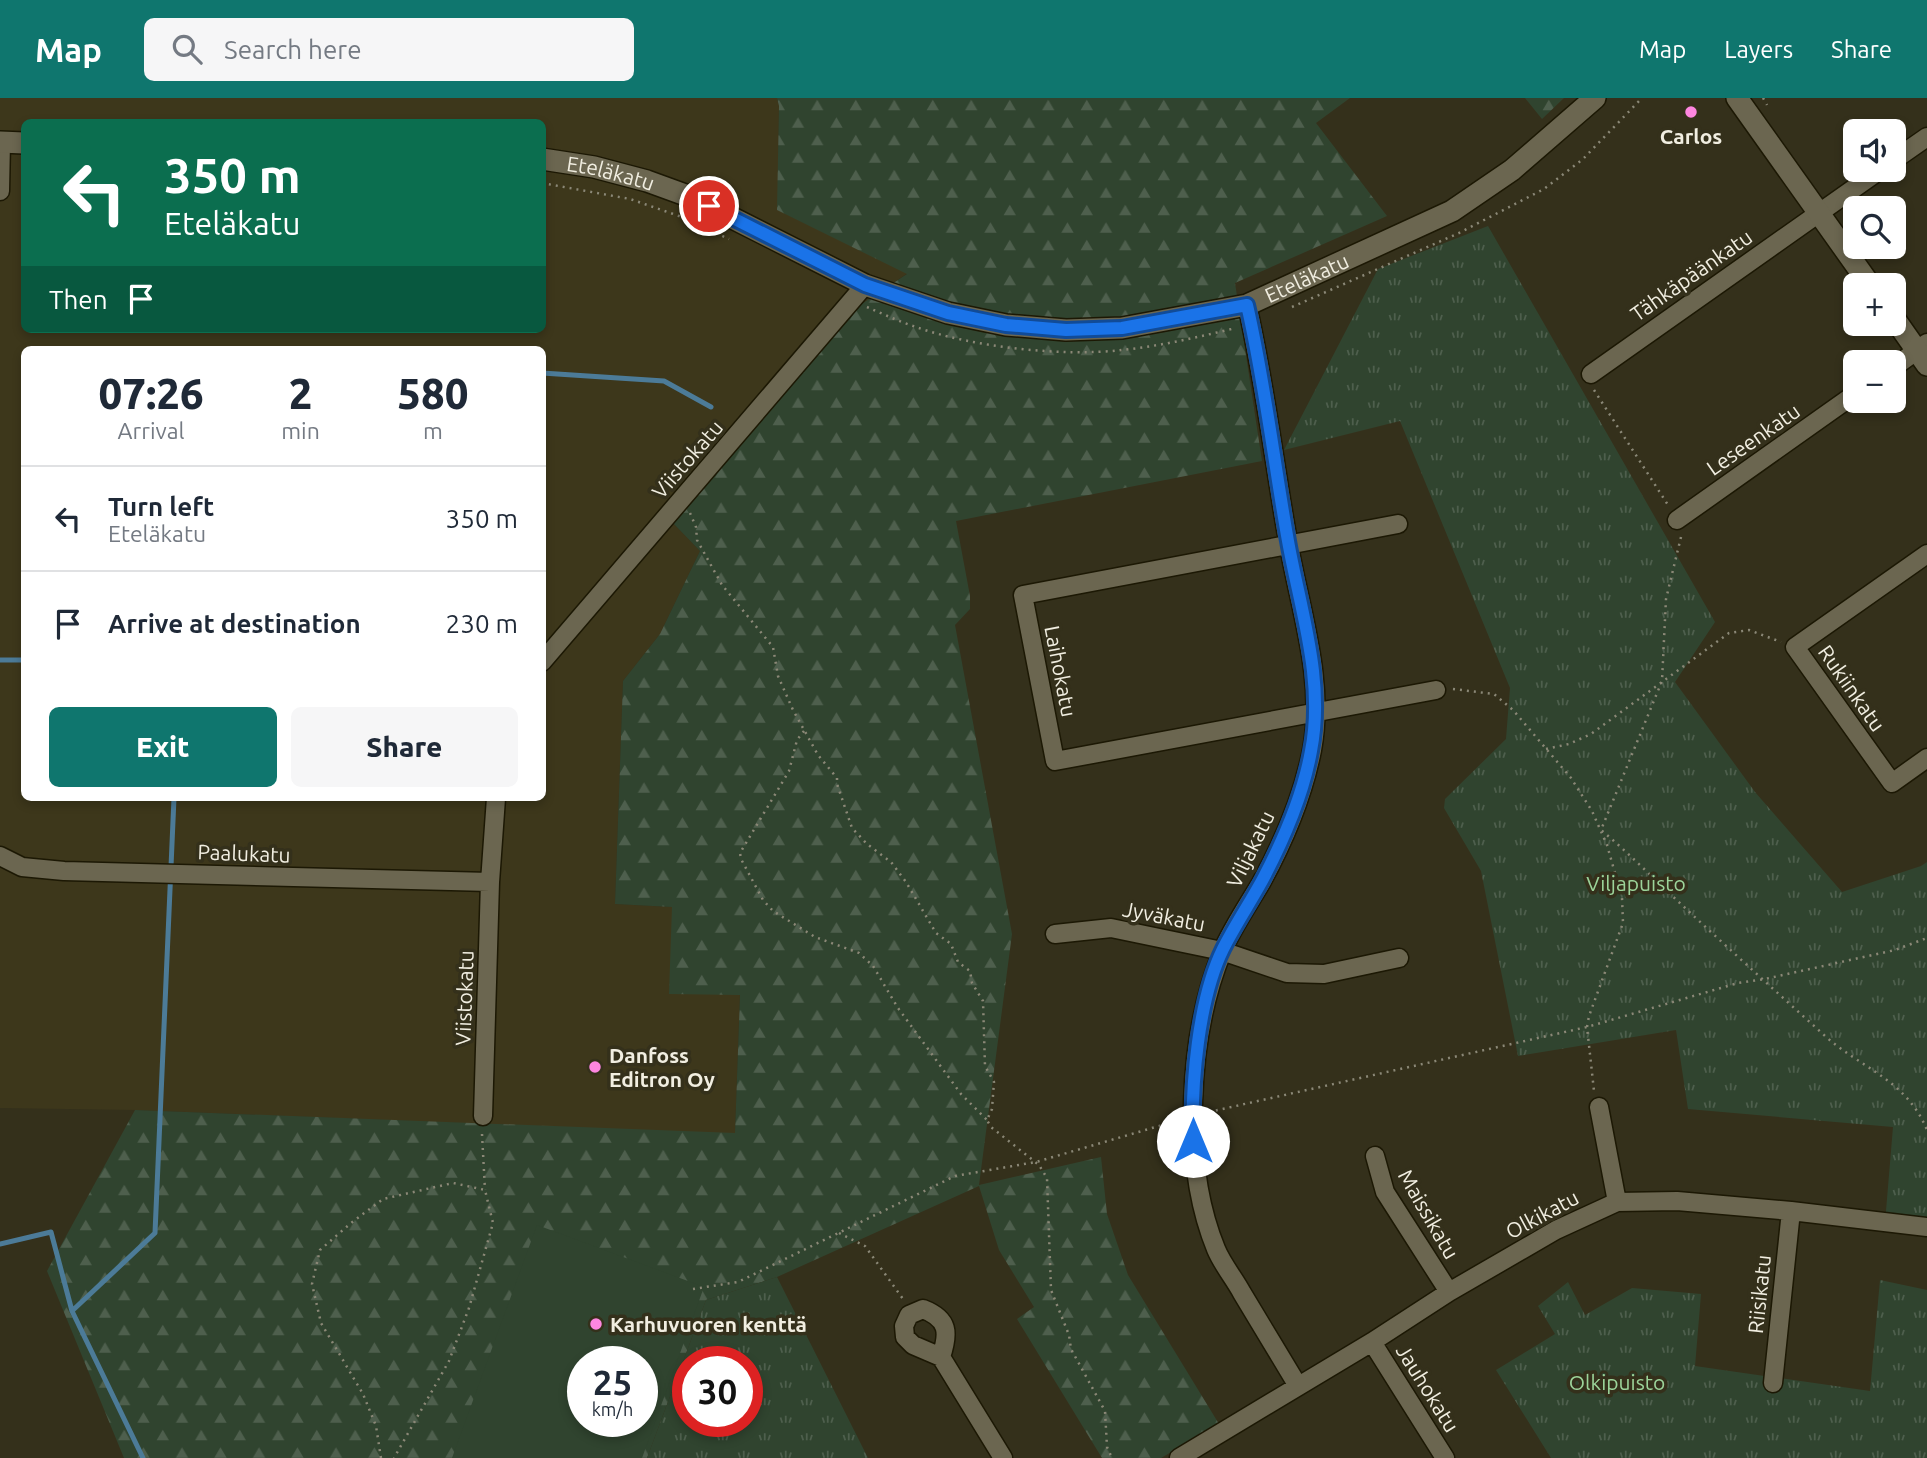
<!DOCTYPE html>
<meta charset="utf-8">
<style>
body{margin:0;font-family:Ubuntu,sans-serif;background:#f6f6f7;color:#1f2937;height:100vh;display:flex;flex-direction:column;font-size:26px;white-space:nowrap}
*{box-sizing:border-box;margin:0}
p{font-size:23px;color:#747a83}
.icon{flex:none;width:38px;height:38px;fill:none;stroke:currentColor;stroke-width:2;stroke-linecap:round;stroke-linejoin:round}
.map{position:relative;flex:1;overflow:hidden}
.panel{position:absolute;left:21px;top:248px;width:525px;height:455px;display:flex;flex-direction:column;background:#fff;border-radius:10px;box-shadow:0 4px 10px #0003}
.panel>*{flex:none}
.hud{position:absolute;left:21px;top:21px;width:525px;height:214px;border-radius:10px;box-shadow:0 4px 10px #0003;background:#0b6e4f;color:#fff;overflow:hidden}
.fabs{position:absolute;left:1843px;top:21px;display:grid;gap:14px}
.fabs a{display:grid;place-items:center;width:63px;height:63px;border-radius:10px;background:#fff;box-shadow:0 4px 10px #0003;font-size:35px}
.speed{position:absolute;left:567px;top:1248px;display:flex;gap:14px;font-size:35px;font-weight:700;text-align:center}
.speed>*{display:grid;place-content:center;width:91px;height:91px;border-radius:50%;background:#fff;box-shadow:0 4px 10px #0003;line-height:1}
.speed small{font-size:18px;font-weight:400}
.speed .limit{border:10px solid #d22;background:#fff;color:#111}
.pin{position:absolute;display:grid;place-items:center;width:60px;height:60px;color:#fff;margin:-30px;border:4px solid #fff;border-radius:50%;box-shadow:0 2px 7px #0007}
.me{position:absolute;width:77px;margin:-38px;rotate:0deg;stroke-linejoin:round;filter:drop-shadow(0 0 5px #0008)}
.turn{display:flex;align-items:center;gap:24px;height:147px;padding:0 28px;font-size:32px}
.turn .icon{width:91px;height:91px;stroke-width:2.5}
.turn b{display:block;font-size:49px;line-height:60px}
.then{display:flex;align-items:center;height:66px;padding:0 28px;background:#0003;gap:14px;font-size:26px}
.eta{display:flex;justify-content:space-evenly;align-items:center;height:119px;text-align:center}
.eta b{font-size:42px;font-weight:800;line-height:49px}
.primary-button{display:flex;gap:14px;margin-top:auto;padding:14px 28px}
.primary-button a{flex:1;height:80px;border-radius:10px;background:#0f766e;color:#fff;font-size:28px;font-weight:800;line-height:80px;text-align:center}
.primary-button a+a{background:#f6f6f7;color:#1f2937}
ul{padding:0;list-style:none}
li{display:flex;align-items:center;gap:21px;height:105px;padding:0 28px;border-top:2px solid #e0e1e3}
li div{flex:1}
li b{display:block;font-size:26px}
li em{font-style:normal}
header{display:flex;align-items:center;gap:42px;box-sizing:border-box;height:98px;padding:0 35px;background:#0f766e;color:#fff}
header strong{font-size:33px}
nav{display:flex;gap:38px;margin-inline-start:auto;font-size:24px}
.search{width:490px;height:63px;background:#f6f6f7;display:flex;align-items:center;gap:18px;box-sizing:border-box;padding:0 24px;border-radius:10px;color:#747a83;font-size:26px}
.map>svg:first-child{display:block}
</style>
<header>
<strong>Map</strong>
<div class="search"><svg class="icon" aria-label="search" viewBox="0 0 24 24"><circle cx="10" cy="10" r="6"/><path d="M15 15l6 6"/></svg>Search here</div>
<nav><a>Map</a><a>Layers</a><a>Share</a></nav>
</header>
<div class="map">
<svg width="1927" height="1360" viewBox="0 0 1927 1360">
<defs>
<pattern id="forest-firs" width="22" height="20" patternUnits="userSpaceOnUse" patternTransform="scale(1.75)"><rect width="22" height="20" fill="#30442f"/><path d="M5 1l3.5 6h-7zM16 11l3.5 6h-7z" fill="#4e5f4d"/></pattern>
<pattern id="park-tufts" width="24" height="20" patternUnits="userSpaceOnUse" patternTransform="scale(1.75)"><rect width="24" height="20" fill="#30442f"/><path d="M3 7l-1-3M5 7V3M7 7l1-3M15 17l-1-3M17 17v-4M19 17l1-3" fill="none" stroke="#4e5f4d"/></pattern>
</defs>
<rect width="100%" height="100%" fill="#34301b"/>
<path fill="#3d371b" fill-rule="evenodd" d="M0,0H777L779,8L778,112L908,175L848,215L672,424L700,453L660,536L623,583L615,806L672,809L740,896L735,1036L135,1012L0,1010ZM24,24H542V231H24ZM24,252H542V700H24Z"/>
<path fill="url(#forest-firs)" fill-rule="evenodd" d="M777,0H1350L1316,25L1387,118L1235,185L1262,363L956,423L970,498V511L955,527L1012,836L979,1087L1101,1059L1107,1116L1128,1177L1219,1326L1161,1360H1102L1017,1221L1034,1209L999,1152L979,1088L777,1179L706,1202L647,1360H124L47,1173L135,1012L735,1035L740,897L669,896L672,809L615,806L623,583L660,536L700,453L672,424L848,215L907,176L777,112L779,8ZM583,1264H642V1323H583Z
M1525,0H1564L1542,21Z"/>
<path fill="url(#park-tufts)" fill-rule="evenodd" d="M1488,128L1715,524L1675,584L1755,694L1842,794L1921,768L1927,764V1122L1885,1125L1893,1029L1688,1011L1676,932L1518,958L1481,773L1444,710L1445,701L1506,641L1510,590L1400,323L1284,352L1378,171Z
M777,1179L868,1360H647L706,1202ZM688,1264H747V1323H688Z
M1880,1182L1927,1192V1360H1551L1496,1272L1555,1236L1538,1208L1568,1184L1585,1217L1632,1190L1701,1196L1695,1268L1870,1293Z"/>
<path fill="#30442f" fill-rule="evenodd" d="M537,1127L704,1189L642,1360H452ZM583,1264H642V1323H583Z"/>
<g fill="none" stroke-linecap="round" stroke-linejoin="round">
<path stroke="#4c7b98" stroke-width="5" d="M542,275L664,283L711,309
M0,562H24
M0,1146L51,1134L72,1213
M143,1360L72,1213L155,1135L174,700"/>
<defs>
<path id="street" d="M1894,62L1927,39
M0,93L1,44
M1247,207C1265,285 1274,365 1288,443C1300,512 1325,582 1312,652C1303,698 1284,743 1261,785C1248,807 1232,830 1222,854C1188,938 1181,1066 1216,1151C1222,1166 1234,1180 1242,1195C1261,1226 1279,1257 1298,1288
M1894,269L1927,245
M1591,276L1880,72
M1677,422L1855,296
M1398,426L1023,497L1055,663L1436,592
M1927,456L1795,549L1892,685L1927,660
M542,564L865,187
M0,758L22,769L64,773L490,784
M1055,836L1111,830L1222,853L1287,875L1324,876L1399,860
M1599,1009L1617,1104
M483,1018L490,784L496,700
M1375,1058L1385,1094L1449,1194
M1372,1244L1445,1360
M941,1259C949,1235 949,1221 923,1211L909,1217L904,1228L905,1239L913,1247L941,1259L1003,1360
M1773,1285L1791,1113
M1179,1360L1372,1244L1449,1194L1556,1132L1617,1104L1677,1103L1791,1113L1927,1129"/>
<g id="secondary">
<path d="M1737,0L1870,187"/>
<path d="M0,44L24,45"/>
<path id="s1" d="M542,61L594,69L647,83L691,99L865,187L948,215L1006,227L1066,232L1122,230L1247,207L1452,113L1512,72L1595,0"/>
<path d="M1894,220L1927,267"/>
</g>
</defs>
<use href="#street" stroke="#1c1804" stroke-width="21"/>
<use href="#secondary" stroke="#1c1804" stroke-width="24"/>
<path stroke="#8b8877" stroke-width="2.5" stroke-dasharray="2 5" stroke-linecap="butt" d="M1763,0L1767,7
M542,85L630,101L679,118L729,141
M1894,196L1899,203
M867,209C883,216 900,224 916,229C972,249 1063,259 1122,252C1161,248 1198,239 1236,230
M1292,209L1459,135L1544,91L1583,61L1642,0
M1594,292L1668,407
M690,415L696,429L697,442L722,487L773,549L778,578L793,612L818,657L837,680V686L852,730L867,746L891,764L906,784L936,835L951,846L958,864L970,873L972,885L983,903L985,968L994,984L992,1011L987,1022L991,1029L1039,1067L1047,1080L1051,1192L1069,1237L1071,1251L1105,1313L1107,1349L1112,1360
M1681,439L1666,501L1662,583L1601,732C1624,751 1645,772 1667,793C1718,841 1771,889 1824,937C1860,970 1906,981 1927,1032
M1453,591L1494,596L1513,612L1571,680L1592,713L1607,747L1622,800L1623,825L1589,918L1587,929L1594,993
M804,633L797,642L789,673L740,755L741,761L763,802L773,813L815,839L859,855L873,868L898,910L961,996L987,1022
M1546,651L1569,646L1591,636L1729,535L1749,532L1781,544
M1209,1014L1587,929L1738,885L1765,881L1895,852L1927,840
M482,1036L485,1092
M839,1135L865,1148L903,1201
M693,1191L738,1184L955,1078L1036,1064L1176,1023
M381,1360L376,1328L363,1296L321,1225L312,1186L320,1152L351,1125L383,1101L453,1085L485,1092L493,1125L469,1210L449,1263L394,1360"/>
<use href="#street" stroke="#6b6650" stroke-width="18"/>
<use href="#secondary" stroke="#6b6650" stroke-width="21"/>
</g>
<g fill="none" stroke-linecap="round" stroke-linejoin="round">
<defs>
<path id="route" d="M709,108L865,187L948,215L1006,227L1066,232L1122,230L1247,207C1265,285 1274,365 1288,443C1300,511 1325,582 1311,653C1303,698 1284,741 1263,781C1250,805 1235,827 1223,851C1198,902 1191,987 1193,1043"/>
</defs>
<use href="#route" stroke="#114b97" stroke-width="18"/>
<use href="#route" stroke="#1a73e8" stroke-width="12"/>
</g>
<g fill="#fe86e0" stroke="#34301b" stroke-width="2.5">
<circle cx="1691" cy="14" r="7"/>
<circle cx="595" cy="969" r="7"/>
<circle cx="596" cy="1226" r="7"/>
</g>
<g text-anchor="middle" dominant-baseline="central" stroke-width="7" stroke-linejoin="round" paint-order="stroke">
<g font-size="21" font-weight="bold" fill="#f1eee1" stroke="#34301b" text-anchor="start">
<text x="1691" y="38" text-anchor="middle">Carlos</text>
<text x="609" y="957">Danfoss<tspan x="609" dy="24">Editron Oy</tspan></text>
<text x="610" y="1226">Karhuvuoren kenttä</text>
</g>
<g font-size="21" fill="#f1eee1" stroke="#34301b">
<text stroke="none"><textPath href="#s1" startOffset="70">Eteläkatu</textPath></text>
<text transform="translate(1691 177) rotate(-35)">Tähkäpäänkatu</text>
<text stroke="none"><textPath href="#s1" startOffset="805">Eteläkatu</textPath></text>
<text transform="translate(1753 341) rotate(-35)">Leseenkatu</text>
<text transform="translate(687 361) rotate(-49)">Viistokatu</text>
<text transform="translate(1061 573) rotate(79)">Laihokatu</text>
<text transform="translate(1852 590) rotate(55)">Rukiinkatu</text>
<text transform="translate(1250 751) rotate(-64)">Viljakatu</text>
<text transform="translate(244 755) rotate(2)">Paalukatu</text>
<text transform="translate(1164 818) rotate(11)">Jyväkatu</text>
<text transform="translate(464 900) rotate(-88)">Viistokatu</text>
<text transform="translate(1429 1116) rotate(60)">Maissikatu</text>
<text transform="translate(1542 1116) rotate(-28)">Olkikatu</text>
<text transform="translate(1759 1196) rotate(-84)">Riisikatu</text>
<text transform="translate(1428 1290) rotate(58)">Jauhokatu</text>
</g>
<g font-size="21" fill="#9cd49a" stroke="#34301b">
<text x="1636" y="785">Viljapuisto</text>
<text x="1617" y="1284">Olkipuisto</text>
</g>
</g>
</svg>
<div class="fabs">
<a><svg class="icon" aria-label="sound" viewBox="0 0 24 24"><path d="M4 9h4l5-4v14l-5-4H4zM17 9q2 3 0 6"/></svg></a>
<a><svg class="icon" aria-label="search" viewBox="0 0 24 24"><circle cx="10" cy="10" r="6"/><path d="M15 15l6 6"/></svg></a>
<a>+</a>
<a>−</a>
</div>
<div class="speed"><div>25<small>km/h</small></div><div class="limit">30</div></div>
<div class="pin" style="left:709px;top:108px;background:#d93025"><svg class="icon" aria-label="arrive" viewBox="0 0 24 24"><path d="M6 21V4h12l-3 4 3 4H6"/></svg></div>
<svg class="me" style="left:1193px;top:1043px" viewBox="-20 -20 40 40"><circle r="19" fill="#fff"/><path d="M0-13L10 11 0 6-10 11z" fill="#1a73e8"/></svg>
<div class="hud">
<div class="turn"><svg class="icon" aria-label="left" viewBox="0 0 24 24"><path d="M17 20v-9H6M10 6l-5 5 5 5"/></svg><div><b>350 m</b>Eteläkatu</div></div>
<div class="then">Then<svg class="icon" aria-label="arrive" viewBox="0 0 24 24"><path d="M6 21V4h12l-3 4 3 4H6"/></svg></div>
</div>
<section class="panel">
<div class="eta">
<div><b>07:26</b><p>Arrival</p></div>
<div><b>2</b><p>min</p></div>
<div><b>580</b><p>m</p></div>
</div>
<ul>
<li><svg class="icon" aria-label="left" viewBox="0 0 24 24"><path d="M17 20v-9H6M10 6l-5 5 5 5"/></svg><div><b>Turn left</b><p>Eteläkatu</p></div><em>350 m</em></li>
<li><svg class="icon" aria-label="arrive" viewBox="0 0 24 24"><path d="M6 21V4h12l-3 4 3 4H6"/></svg><div><b>Arrive at destination</b></div><em>230 m</em></li>
</ul>
<div class="primary-button"><a>Exit</a><a>Share</a></div>
</section>
</div>
